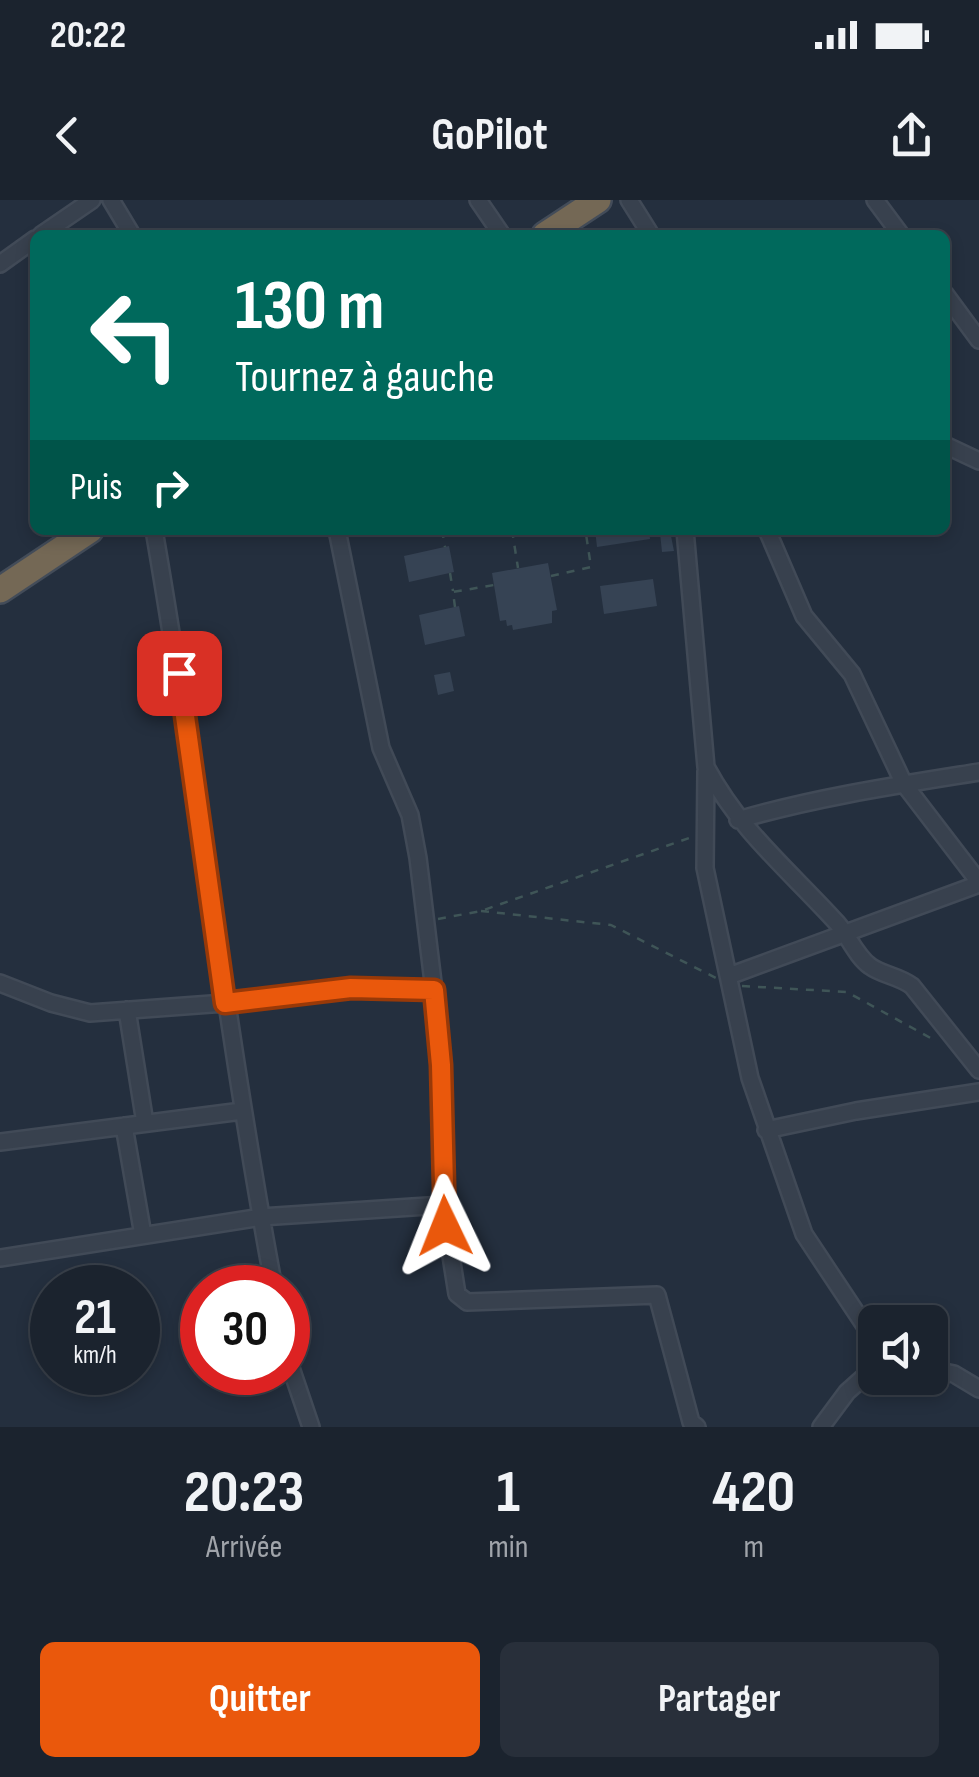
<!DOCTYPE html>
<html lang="fr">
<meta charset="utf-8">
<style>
body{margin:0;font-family:"Sofia Sans Condensed",sans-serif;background:#282f3a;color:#f1f3f6;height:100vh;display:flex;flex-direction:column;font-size:38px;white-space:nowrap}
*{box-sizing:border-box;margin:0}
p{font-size:32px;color:#a0a4aa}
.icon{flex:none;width:55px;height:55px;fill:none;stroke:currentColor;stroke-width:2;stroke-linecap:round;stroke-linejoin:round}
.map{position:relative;height:1227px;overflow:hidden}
.drawer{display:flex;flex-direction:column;background:#1b232e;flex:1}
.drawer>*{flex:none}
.guide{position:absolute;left:30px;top:30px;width:920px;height:305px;border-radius:15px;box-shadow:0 5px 15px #0003,0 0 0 2px #39404a;background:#00695c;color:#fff;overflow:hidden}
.buttons{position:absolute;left:858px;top:1105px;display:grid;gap:20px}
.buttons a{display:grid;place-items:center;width:90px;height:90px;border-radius:15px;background:#1b232e;box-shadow:0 5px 15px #0003,0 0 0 2px #39404a;font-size:50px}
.speed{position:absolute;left:30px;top:1065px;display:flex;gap:20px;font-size:50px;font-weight:700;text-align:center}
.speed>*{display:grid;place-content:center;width:130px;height:130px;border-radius:50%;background:#1b232e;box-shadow:0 5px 15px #0003,0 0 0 2px #39404a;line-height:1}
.speed small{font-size:25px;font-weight:400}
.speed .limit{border:15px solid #d22;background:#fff;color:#111}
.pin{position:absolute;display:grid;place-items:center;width:85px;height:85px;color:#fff;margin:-42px;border-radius:20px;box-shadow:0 5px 15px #0006}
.me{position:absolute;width:110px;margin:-55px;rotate:358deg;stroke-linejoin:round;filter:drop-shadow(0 0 8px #0008)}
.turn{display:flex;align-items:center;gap:35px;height:210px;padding:0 40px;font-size:45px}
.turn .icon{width:130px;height:130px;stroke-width:2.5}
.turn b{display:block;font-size:70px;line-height:85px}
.then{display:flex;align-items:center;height:95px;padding:0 40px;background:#0003;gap:20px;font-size:38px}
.eta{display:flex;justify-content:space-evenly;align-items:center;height:170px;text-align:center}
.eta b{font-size:60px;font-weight:700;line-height:70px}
.button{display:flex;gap:20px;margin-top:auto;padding:20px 40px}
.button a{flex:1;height:115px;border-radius:15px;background:#ea580c;color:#fff;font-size:40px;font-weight:700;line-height:115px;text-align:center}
.button a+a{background:#282f3a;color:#f1f3f6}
.status{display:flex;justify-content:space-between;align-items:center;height:70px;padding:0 50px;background:#1b232e;direction:ltr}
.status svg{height:28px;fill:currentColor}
header{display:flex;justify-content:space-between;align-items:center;height:130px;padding:0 40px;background:#1b232e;font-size:45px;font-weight:700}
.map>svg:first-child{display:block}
</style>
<div class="status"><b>20:22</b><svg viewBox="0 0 49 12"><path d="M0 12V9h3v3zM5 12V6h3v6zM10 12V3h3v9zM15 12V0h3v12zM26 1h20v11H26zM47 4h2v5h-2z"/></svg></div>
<header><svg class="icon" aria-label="back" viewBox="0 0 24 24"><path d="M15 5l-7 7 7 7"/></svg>GoPilot<svg class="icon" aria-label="share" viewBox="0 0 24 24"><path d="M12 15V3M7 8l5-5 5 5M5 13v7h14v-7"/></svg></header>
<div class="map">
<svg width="979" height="1227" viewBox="0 0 979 1227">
<rect width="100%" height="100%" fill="#242f3e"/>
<path fill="#364354" d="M595,330H649L650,339L597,347Z
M670,331L674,351L662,352L660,333Z
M449,346L454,372L409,382L404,356Z
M548,363L557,410L552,411V423L513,430L512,425L507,426L506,420L500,421L492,373Z
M653,379L657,406L604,414L600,386Z
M459,406L465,436L425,445L419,415Z
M450,472L454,491L438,495L434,475Z"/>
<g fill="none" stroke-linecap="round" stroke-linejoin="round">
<defs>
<path id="minor" d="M111,0L132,35
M478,0L502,35
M629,0L651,35
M875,0L901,35
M41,35L92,0
M0,64L35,39
M945,94L979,140
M945,245L979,261
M154,330C198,582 227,836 274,1088
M337,330L381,548L410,615L418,658L439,832L443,1005
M685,330L706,567C741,632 788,669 837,723C848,735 856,756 870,766C882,775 899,776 912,786L979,870
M767,330L804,416L852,474L904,584L979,682
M706,571L705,668L750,878L804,1034L875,1141
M738,620C817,597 898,585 979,572
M729,776L979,684
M0,783L51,803L90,813L225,803L351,788L435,790
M127,810L145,923
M124,926L143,1035
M766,930L856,911L979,892
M0,942L242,911
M0,1058L261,1017L443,1005L457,1094L467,1102L657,1095L691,1222L697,1227
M288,1159L311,1227
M930,1169L954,1174L979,1189
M821,1227L847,1192L875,1167"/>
<path id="highway" d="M545,35L598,0
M0,390L90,330"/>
</defs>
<use href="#minor" stroke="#414a57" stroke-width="20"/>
<use href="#highway" stroke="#434c59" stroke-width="30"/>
<path stroke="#3f5557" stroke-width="2.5" stroke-dasharray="8 8" stroke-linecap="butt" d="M442,330L445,347
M512,330L518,368
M585,330L586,334L595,332
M450,373L453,391
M551,376L591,367L586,334
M455,407L453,392L494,385
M481,711L611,725L716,778
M438,719L481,711L692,637
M742,786L847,792L936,841"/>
<use href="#minor" stroke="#38414e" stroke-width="15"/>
<use href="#highway" stroke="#746855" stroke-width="25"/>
</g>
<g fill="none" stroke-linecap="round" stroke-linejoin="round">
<defs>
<path id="route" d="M179,473L225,803L351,788L434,790L441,865L445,1026"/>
</defs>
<use href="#route" stroke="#983908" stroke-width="25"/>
<use href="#route" stroke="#ea580c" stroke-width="18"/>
</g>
</svg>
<div class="buttons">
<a><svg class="icon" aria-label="sound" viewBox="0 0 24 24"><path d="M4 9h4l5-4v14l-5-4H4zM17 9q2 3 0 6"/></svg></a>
</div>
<div class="speed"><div>21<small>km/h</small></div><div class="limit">30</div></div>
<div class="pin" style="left:179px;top:473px;background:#d93025"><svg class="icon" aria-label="arrive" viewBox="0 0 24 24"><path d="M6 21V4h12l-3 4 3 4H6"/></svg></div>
<svg class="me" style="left:445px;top:1026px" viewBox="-20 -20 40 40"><path d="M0-17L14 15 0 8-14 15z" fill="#ea580c" stroke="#fff" stroke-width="4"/></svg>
<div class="guide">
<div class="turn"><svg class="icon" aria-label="left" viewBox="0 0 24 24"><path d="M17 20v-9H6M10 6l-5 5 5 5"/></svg><div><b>130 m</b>Tournez à gauche</div></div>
<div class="then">Puis<svg class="icon" aria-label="right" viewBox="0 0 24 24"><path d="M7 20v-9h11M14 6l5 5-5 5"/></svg></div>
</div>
</div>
<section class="drawer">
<div class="eta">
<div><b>20:23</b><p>Arrivée</p></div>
<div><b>1</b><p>min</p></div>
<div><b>420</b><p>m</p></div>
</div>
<div class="button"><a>Quitter</a><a>Partager</a></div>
</section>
